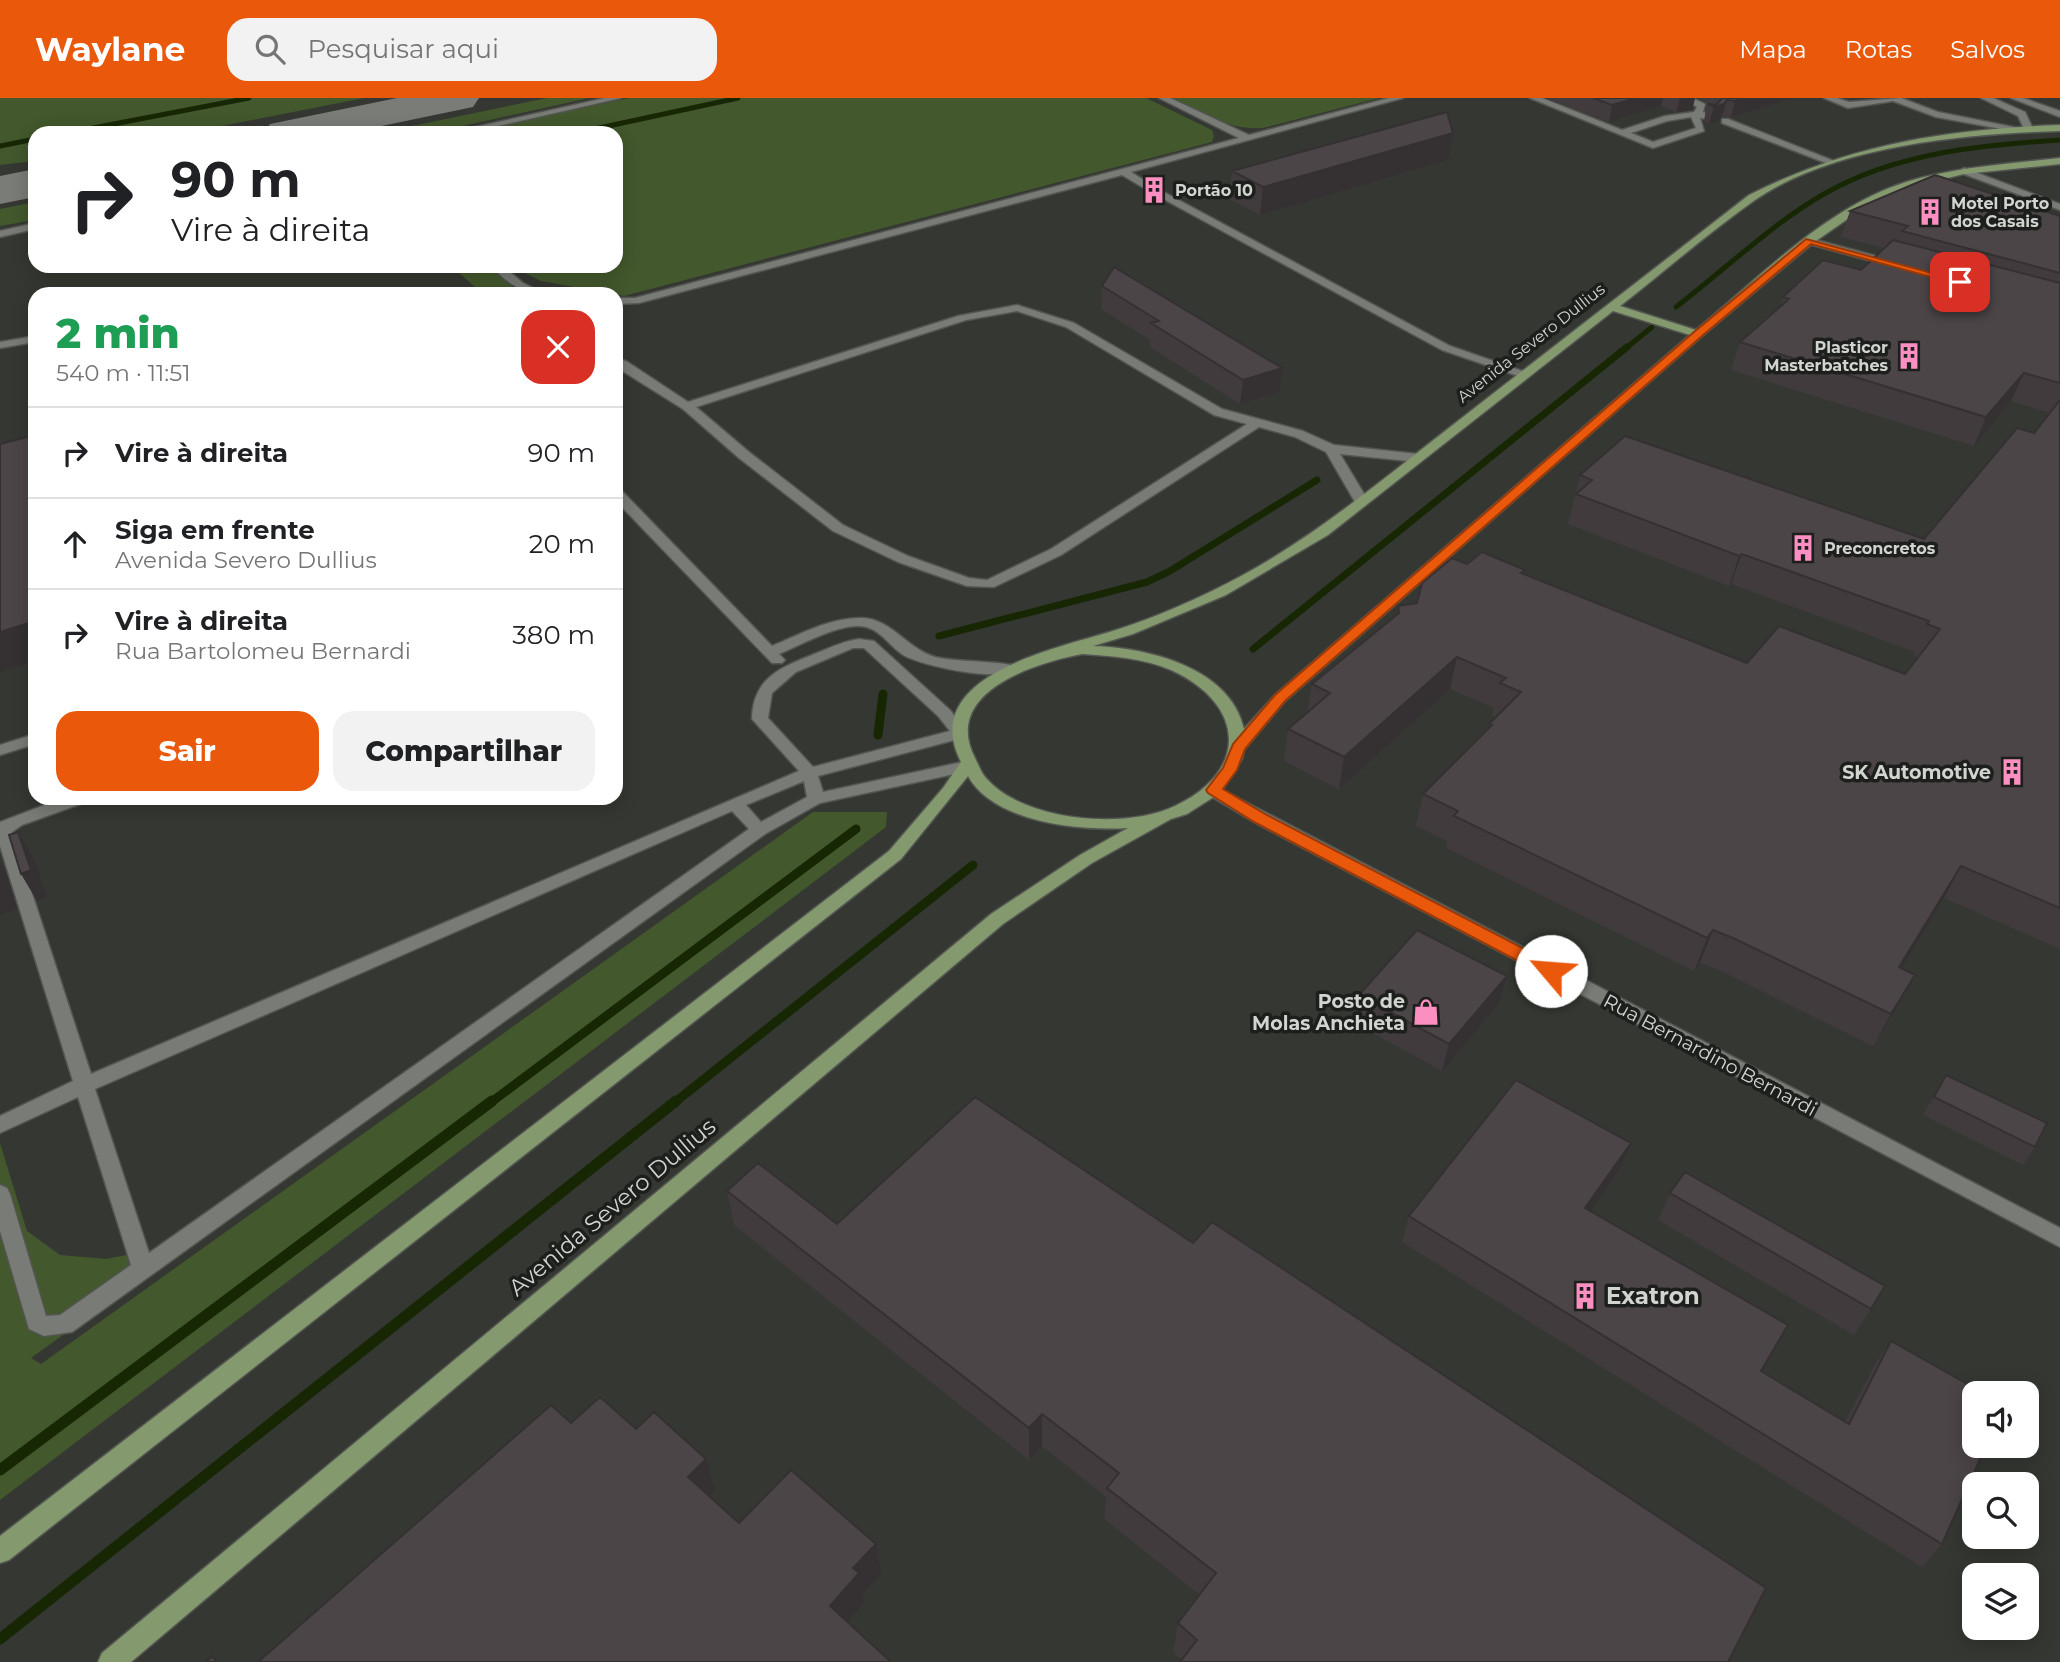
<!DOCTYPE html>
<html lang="pt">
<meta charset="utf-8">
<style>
body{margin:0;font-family:Montserrat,sans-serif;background:#f2f2f2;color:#202124;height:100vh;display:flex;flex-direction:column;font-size:26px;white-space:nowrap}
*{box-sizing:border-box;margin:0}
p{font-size:23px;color:#757577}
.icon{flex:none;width:38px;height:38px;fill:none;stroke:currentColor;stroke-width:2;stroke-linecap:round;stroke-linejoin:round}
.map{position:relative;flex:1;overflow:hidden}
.side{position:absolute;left:28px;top:189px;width:595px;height:518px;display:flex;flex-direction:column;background:#fff;border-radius:21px;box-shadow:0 4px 18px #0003}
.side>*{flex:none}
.banner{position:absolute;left:28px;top:28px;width:595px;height:147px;border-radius:21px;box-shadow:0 4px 18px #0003;background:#fff;color:#202124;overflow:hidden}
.controls{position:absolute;left:1962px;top:1283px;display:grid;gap:14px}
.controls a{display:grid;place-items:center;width:77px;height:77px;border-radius:14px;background:#fff;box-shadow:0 4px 18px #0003;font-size:35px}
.pin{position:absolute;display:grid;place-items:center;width:60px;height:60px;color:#fff;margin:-30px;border-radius:14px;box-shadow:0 4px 10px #0006}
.me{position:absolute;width:77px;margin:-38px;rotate:297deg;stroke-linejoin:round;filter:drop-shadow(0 0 5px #0008)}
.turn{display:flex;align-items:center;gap:24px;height:147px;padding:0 28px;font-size:32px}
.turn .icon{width:91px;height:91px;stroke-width:2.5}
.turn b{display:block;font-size:49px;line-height:60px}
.round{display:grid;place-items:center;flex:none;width:74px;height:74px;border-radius:21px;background:#f2f2f2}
.headline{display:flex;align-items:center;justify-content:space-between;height:119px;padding:0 28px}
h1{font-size:42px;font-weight:800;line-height:52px;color:#1e9e55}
.cta{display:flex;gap:14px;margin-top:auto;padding:14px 28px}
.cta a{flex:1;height:80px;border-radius:21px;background:#ea580c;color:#fff;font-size:28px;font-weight:800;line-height:80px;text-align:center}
.cta a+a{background:#f2f2f2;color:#202124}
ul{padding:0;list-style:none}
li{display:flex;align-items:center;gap:21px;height:91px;padding:0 28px;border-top:2px solid #e0e0e0}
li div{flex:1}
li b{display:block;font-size:26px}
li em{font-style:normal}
header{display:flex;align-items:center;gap:42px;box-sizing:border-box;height:98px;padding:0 35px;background:#ea580c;color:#fff}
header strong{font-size:33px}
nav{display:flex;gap:38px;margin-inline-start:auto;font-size:24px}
.search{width:490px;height:63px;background:#f2f2f2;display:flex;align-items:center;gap:18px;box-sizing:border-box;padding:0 24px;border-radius:21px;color:#757577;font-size:26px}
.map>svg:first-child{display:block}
</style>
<header>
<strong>Waylane</strong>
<div class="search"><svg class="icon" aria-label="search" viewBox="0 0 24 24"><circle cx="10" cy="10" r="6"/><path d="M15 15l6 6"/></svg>Pesquisar aqui</div>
<nav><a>Mapa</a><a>Rotas</a><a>Salvos</a></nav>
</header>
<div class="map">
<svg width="2060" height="1564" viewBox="0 0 2060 1564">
<rect width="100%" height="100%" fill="#353832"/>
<path fill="#43582d" d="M0,0H364L186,35H35V63L0,67Z
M547,0H589L431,35H378Z
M629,0H1146L1212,32L1214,38L1212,44L624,198L541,183L510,168H616V35H467Z
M1173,0H1379L1263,30C1230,33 1202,14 1173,0Z
M35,104V122L0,128V111Z
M451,168H487L514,190L528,196H483Z
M813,714H887L886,729L0,1402V1045L27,1133L60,1157L106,1161L192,1144L31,1260L41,1266Z"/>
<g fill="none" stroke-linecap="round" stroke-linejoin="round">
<path stroke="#172704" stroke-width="5" d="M67,35L249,0
M576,35L738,0
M0,48L35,41
M1676,209C1723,173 1773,125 1824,96C1895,55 1980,47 2060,42
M1625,251L1652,229"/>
<path stroke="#172704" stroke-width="7" d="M939,538L1147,484L1170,473L1317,382
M1253,551L1627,249"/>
<path stroke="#172704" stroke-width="9" d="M878,637L883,596
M490,1005L856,731
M674,1005L973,767"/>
<path stroke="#172704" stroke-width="11" d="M0,1372L492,1003
M0,1541L676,1003"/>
<path fill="#7a7c77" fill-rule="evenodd" d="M397,0H479L473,9L348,35H264L270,26Z
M35,71V99L0,106V78Z"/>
<defs>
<path id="minor" d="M605,0H621L467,35H449Z
M1159,0H1170L1249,37L1389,0H1403L1131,74L1150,86V90H1144L1122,77L639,205L616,206V200H635L1239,40Z
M1530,0H1542L1622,32L1665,18L1694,14L1697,9L1681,0H1692L1705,6L1703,14L1715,18L1710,21L1700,20L1704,33L1653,50ZM1691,19L1696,30L1653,44L1631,35L1667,23Z
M1824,0H1837L1849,4L1901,0L1938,14L2023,31L2018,34L1936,19L1893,3L1848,10Z
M1981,0H1993L2025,14L2033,31L2025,33L2018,18Z
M2011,0H2023L2060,13V19Z
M1722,21H1728L1834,63L1826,65L1722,25Z
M1964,70L2060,106V112L1961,75L1959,73Z
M1160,92L1450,248L1531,276L1521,279L1442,252L1156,97V93Z
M35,125V131L0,139V133Z
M1809,140L1898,164L1899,166L1894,169L1805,145V141Z
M491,168H503L523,185L545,196C522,196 506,184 491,168Z
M1017,207L1074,225L1222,311L1303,333L1334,347L1418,356L1424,360L1418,364L1340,356L1369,404L1362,408L1355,404L1326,354L1295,339L1259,329L1061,457L994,489L967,488L898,464L833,433L739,360L683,311L616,269V261L626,263L688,304L958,218ZM1017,213L1066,229L1214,317L1247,326L1051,451L987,482L969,480L908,458L843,427L749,354L696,309L966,222Z
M35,238V244L0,250V244Z
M616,391L621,392L772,548C799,537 829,520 860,520C890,519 907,551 935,559C952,564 1013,563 1020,570C1004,586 924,568 905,558C891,550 882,533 866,529C843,523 801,547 779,556L785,562L782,565H772L616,403Z
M859,541L874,543L950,612L968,635L966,639L818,678L823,694L967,663L973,664L975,668L973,672L820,705L765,736L72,1234L44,1238L29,1231L0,1133V1087L7,1090L10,1096L46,1218L60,1217L131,1167L78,999L0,1035V1018L73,983L0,748V724L63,700H88L86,704L22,727L12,734L91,976L799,673L752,621C753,576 786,568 822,553C834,548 845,543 859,541ZM853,550H864L938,618L950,633L813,669L768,620L772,595L796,574ZM804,683L807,699L761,724L746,707ZM732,713L749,731L149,1155L95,991Z
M35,636V646L0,657V647Z
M1213,687L2060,1130V1149L1254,724L1207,696L1205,692Z"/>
<path id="major" d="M2060,27V33C1966,36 1835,47 1755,102C1708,135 1665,173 1620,208L1696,232C1760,179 1825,110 1906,84C1956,69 2008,66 2060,60V66L1964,76L1911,89L1862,111L1813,145L1702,238L1285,603L1244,652L1242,661L1220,695L1187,716L1171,721L1092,765L1003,826L131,1564H98L102,1555L991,816L1080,757L1128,730C1081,733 994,725 968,678L901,761L9,1462L0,1465V1438L889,753L943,690L961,664C915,574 1067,549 1122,530C1153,520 1185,506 1214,492C1300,451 1374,388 1449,330C1549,252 1649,175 1749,97C1850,46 1948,31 2060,27ZM1613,213L1690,237L1275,597L1244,631C1230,569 1148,550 1093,548L1133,536L1226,497L1328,437ZM1082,556C1112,558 1143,560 1171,572C1244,605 1251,672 1175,708C1125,732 1023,724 985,679C981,674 978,666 975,660C941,594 1035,565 1082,556Z"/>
</defs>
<use href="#minor" stroke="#535551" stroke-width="3"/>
<use href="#major" stroke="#535551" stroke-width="3"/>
<use href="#minor" fill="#797c76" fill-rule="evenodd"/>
<use href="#major" fill="#849a6e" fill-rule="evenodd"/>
</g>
<path fill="#413b3e" d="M1544,0H1695L1692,12L1676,14L1661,8L1609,24Z
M1698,0H1794L1731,19L1722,18L1719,23L1709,26L1704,23L1707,5Z
M1448,62L1260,117L1229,101L1232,73Z
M1850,113L2060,118V851L1944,800L1901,870L1915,877L1897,909L1873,948L1719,872L1700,865L1694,873L1446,750L1447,743L1416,728L1423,696L1488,632L1489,626L1496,619L1492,617L1494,610L1450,591L1339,691L1284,663L1288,631L1307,615L1312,586L1397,517L1398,508L1417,505L1467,466L1525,472L1524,477L1747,565L1905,576L1918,559L1913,557L1915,554L1731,486L1729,488L1568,426L1580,377L1924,441L2034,335L2050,315L2011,303L1974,348L1731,272L1740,244L1780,209L1783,199L1861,172L1884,150L1841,139Z
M1102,188L1279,294L1240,306L1150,249V242L1101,211Z
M1359,897L1499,905L1442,973L1353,924Z
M1946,977L2035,1049L2023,1067L1923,1017Z
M1631,1045L1620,1071L1591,1113L1761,1273L1845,1324L1874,1268L1891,1243L1942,1446L1922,1469L1402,1144L1409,1118Z
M727,1093L837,1126L1193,1145L1766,1490L1182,1562L1173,1554L1178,1525L1200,1497L1104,1421L1106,1399L1042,1348L1029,1362L734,1127Z
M1670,1095L1871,1211L1854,1237L1658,1122Z"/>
<path fill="#353032" d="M1636,0H1663L1661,8L1609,24L1612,7Z
M1680,0H1695L1692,12L1676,14Z
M1744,0H1794L1731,19L1735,3Z
M1727,2L1722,18L1719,23L1709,26L1714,9Z
M1453,35L1448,62L1260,117L1263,89Z
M1282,270L1279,294L1240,306L1243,282Z
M2024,275L2011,303L1974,348L1986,319Z
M1742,456L1731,486L1729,488L1739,458Z
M35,523V563L0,574V534Z
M1457,559L1450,591L1339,691L1344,659Z
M18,734L34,761L47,799L37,803L21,776Z
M0,764L5,772L17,811L0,817Z
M1961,768L1944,800L1882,902L1899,869Z
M1713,832L1700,865L1694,873L1707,840Z
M1915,877L1897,909L1873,948L1891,916Z
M1507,878L1499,905L1442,973L1449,946Z
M1631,1045L1620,1071L1575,1136L1585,1110Z
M1042,1316V1348L1029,1362V1330Z
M706,1361L715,1393L698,1410L688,1379Z
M876,1446L881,1476L862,1496L864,1505L836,1537L830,1508L853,1470Z"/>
<path fill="#4c4548" stroke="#353032" stroke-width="2" d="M1593,0H1636L1612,7Z
M1722,0H1744L1735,3L1727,2L1724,6L1714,9L1708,6L1716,7Z
M1447,14L1453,35L1263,89L1232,73Z
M1935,77L2060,118V175L1902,133L1908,128L1850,113Z
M1893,142L2060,185V285L2024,275L1986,319L1740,244L1789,201L1783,199L1823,162L1861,172Z
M1114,169L1282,270L1243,282L1151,225L1159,223L1102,188Z
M2060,302V810L1961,768L1899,869L1915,877L1891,916L1733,840L1713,832L1707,840L1454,718L1458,713L1423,696L1492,627L1489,626L1521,594L1500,585L1506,580L1457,559L1344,659L1288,631L1330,595L1312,586L1399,515L1398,508L1417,505L1422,485L1452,460L1467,466L1482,454L1525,472L1521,475L1747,565L1779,528L1905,576L1940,531L1927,526L1929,523L1742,456L1739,458L1576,396L1592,382L1580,377L1625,338L1924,441L2017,330L2034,335Z
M35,337V523L0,534V346Z
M18,734L31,772L21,776L9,737Z
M1417,832L1507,878L1449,946L1359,897Z
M1946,977L2047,1025L2035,1049L1934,999Z
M1516,982L1631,1045L1585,1110L1788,1227L1761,1273L1849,1326L1891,1243L1983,1295H1974V1348H1986L1942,1446L1409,1118Z
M975,999L1193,1145L1212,1124L1766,1490L1728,1564H1180L1197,1542L1178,1525L1216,1475L1107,1390L1119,1375L1042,1316L1029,1330L727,1093L758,1065L837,1126Z
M1685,1074L1885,1188L1871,1211L1670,1095Z
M600,1299L636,1331L654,1314L706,1361L688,1379L739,1425L791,1372L876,1446L853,1470L859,1475L830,1508L891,1564H258L551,1307L571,1325Z
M212,1558L217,1564H206Z"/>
<path fill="#ea580c" stroke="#983908" stroke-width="2" d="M1806,141L1965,184L1960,187L1811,146L1702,238L1285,603L1245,651L1237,672L1223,691L1265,716L1557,868L1559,873L1557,877H1545L1254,724L1208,695L1206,692L1223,670L1233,646L1275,597L1694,234Z"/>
<defs>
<symbol id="building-bare" viewBox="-9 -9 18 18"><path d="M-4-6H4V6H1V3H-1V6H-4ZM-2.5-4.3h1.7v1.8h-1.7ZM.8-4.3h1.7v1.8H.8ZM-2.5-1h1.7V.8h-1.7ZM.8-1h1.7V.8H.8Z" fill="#fc8fc1" stroke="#1d1f1c" stroke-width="2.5" paint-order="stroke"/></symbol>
<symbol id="shop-bare" viewBox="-9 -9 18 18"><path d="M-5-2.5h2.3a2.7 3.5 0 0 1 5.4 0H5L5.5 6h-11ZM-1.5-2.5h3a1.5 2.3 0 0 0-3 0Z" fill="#fc8fc1" stroke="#1d1f1c" stroke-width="2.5" paint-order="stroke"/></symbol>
</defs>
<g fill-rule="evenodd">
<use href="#building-bare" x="1135" y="73" width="38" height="38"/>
<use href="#building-bare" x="1911" y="95" width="38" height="38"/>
<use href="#building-bare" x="1890" y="239" width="38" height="38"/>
<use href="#building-bare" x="1784" y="431" width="38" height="38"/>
<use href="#building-bare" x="1993" y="655" width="38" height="38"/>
<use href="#shop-bare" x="1407" y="895" width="38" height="38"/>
<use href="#building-bare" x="1566" y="1179" width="38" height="38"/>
</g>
<g text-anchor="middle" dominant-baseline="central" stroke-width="7" stroke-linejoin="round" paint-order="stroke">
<g font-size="16" font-weight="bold" fill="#d2d4d0" stroke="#1d1f1c" text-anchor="start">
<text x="1175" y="92">Portão 10</text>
<text x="1951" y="105">Motel Porto<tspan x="1951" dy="18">dos Casais</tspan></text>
<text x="1888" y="249" text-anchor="end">Plasticor<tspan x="1888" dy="18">Masterbatches</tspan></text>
<text x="1824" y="450">Preconcretos</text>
</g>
<g font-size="16" fill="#d2d4d0" stroke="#1d1f1c">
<text transform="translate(1531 245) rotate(-38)">Avenida Severo Dullius</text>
</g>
<g font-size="19" font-weight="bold" fill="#d2d4d0" stroke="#1d1f1c" text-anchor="end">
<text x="1991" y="674">SK Automotive</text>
<text x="1405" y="903">Posto de<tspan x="1405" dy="22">Molas Anchieta</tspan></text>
</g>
<g font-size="19" fill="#d2d4d0" stroke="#1d1f1c">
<text transform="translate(1710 957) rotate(28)">Rua Bernardino Bernardi</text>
</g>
<g font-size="23" fill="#d2d4d0" stroke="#1d1f1c">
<text transform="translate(612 1109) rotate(-40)">Avenida Severo Dullius</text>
</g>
<g font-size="23" font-weight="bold" fill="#d2d4d0" stroke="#1d1f1c" text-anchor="start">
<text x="1606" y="1198">Exatron</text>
</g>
</g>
</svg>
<div class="controls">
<a><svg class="icon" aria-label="sound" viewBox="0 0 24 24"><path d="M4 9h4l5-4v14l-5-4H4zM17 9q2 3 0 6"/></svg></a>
<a><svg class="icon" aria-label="search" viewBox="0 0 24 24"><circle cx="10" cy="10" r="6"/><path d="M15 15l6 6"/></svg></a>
<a><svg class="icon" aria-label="layers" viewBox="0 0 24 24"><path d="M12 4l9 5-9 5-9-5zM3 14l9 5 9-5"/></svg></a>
</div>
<div class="pin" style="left:1960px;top:184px;background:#d93025"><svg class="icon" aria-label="arrive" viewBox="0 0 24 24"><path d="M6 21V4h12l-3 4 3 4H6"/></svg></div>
<svg class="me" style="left:1551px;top:873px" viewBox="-20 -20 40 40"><circle r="19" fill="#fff"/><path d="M0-13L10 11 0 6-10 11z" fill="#ea580c"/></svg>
<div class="banner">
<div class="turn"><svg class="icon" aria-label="right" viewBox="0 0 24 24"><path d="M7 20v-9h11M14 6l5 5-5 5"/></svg><div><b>90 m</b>Vire à direita</div></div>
</div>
<section class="side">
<div class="headline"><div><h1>2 min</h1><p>540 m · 11:51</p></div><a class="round" style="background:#d93025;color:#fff"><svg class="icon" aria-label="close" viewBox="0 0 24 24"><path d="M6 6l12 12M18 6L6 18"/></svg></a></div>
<ul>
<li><svg class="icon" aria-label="right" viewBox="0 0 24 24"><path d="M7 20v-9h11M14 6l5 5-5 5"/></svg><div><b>Vire à direita</b></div><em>90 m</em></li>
<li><svg class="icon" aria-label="ahead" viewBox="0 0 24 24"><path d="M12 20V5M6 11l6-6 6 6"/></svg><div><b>Siga em frente</b><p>Avenida Severo Dullius</p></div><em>20 m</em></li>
<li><svg class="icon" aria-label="right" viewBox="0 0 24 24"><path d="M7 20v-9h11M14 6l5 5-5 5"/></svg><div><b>Vire à direita</b><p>Rua Bartolomeu Bernardi</p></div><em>380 m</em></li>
</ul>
<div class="cta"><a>Sair</a><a>Compartilhar</a></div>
</section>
</div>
